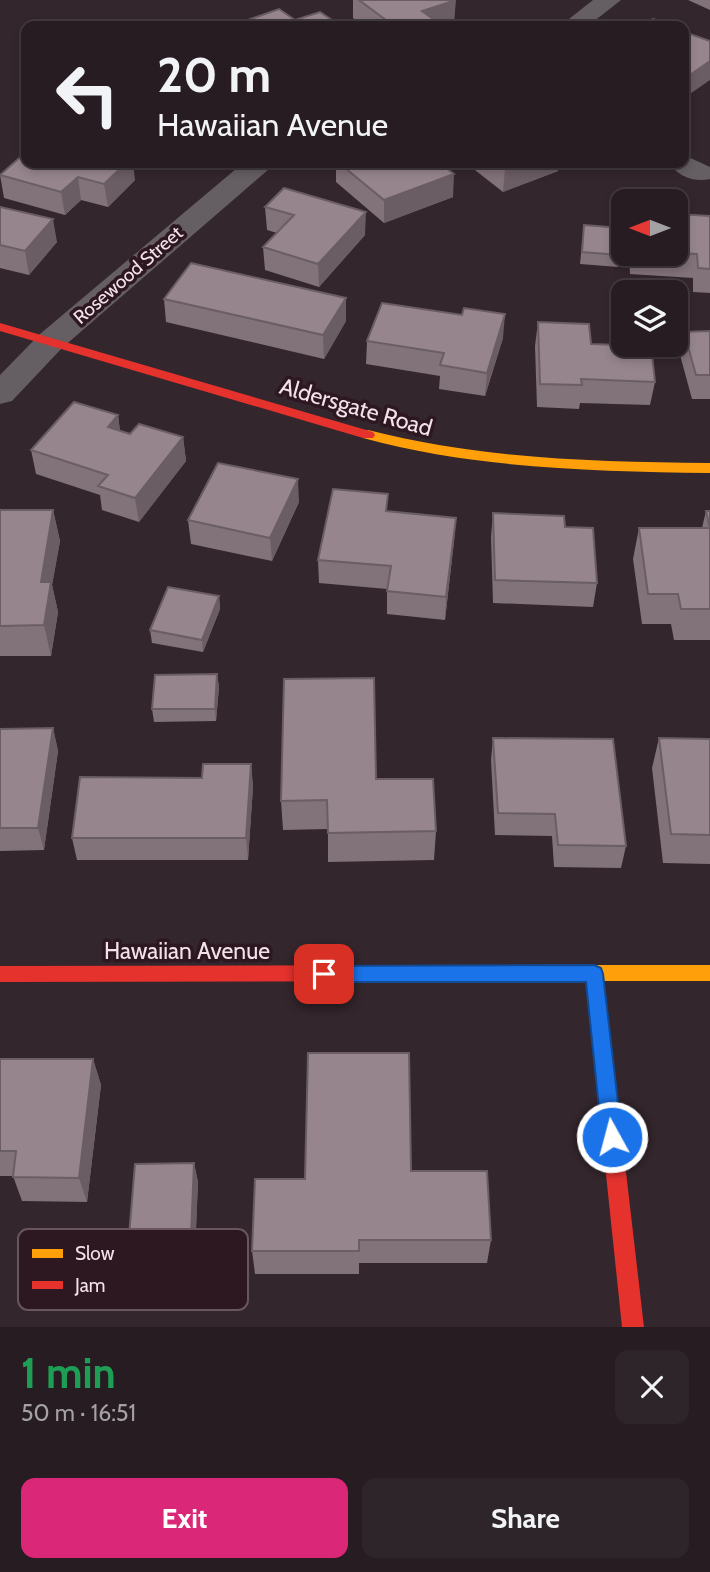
<!DOCTYPE html>
<meta charset="utf-8">
<style>
body{margin:0;font-family:Cabin,sans-serif;background:#2e252a;color:#f1f3f6;height:100vh;display:flex;flex-direction:column;font-size:26px;white-space:nowrap}
*{box-sizing:border-box;margin:0}
p{font-size:23px;color:#a4a1a5}
.icon{flex:none;width:38px;height:38px;fill:none;stroke:currentColor;stroke-width:2;stroke-linecap:round;stroke-linejoin:round}
.map{position:relative;height:1327px;overflow:hidden}
.drawer{display:flex;flex-direction:column;background:#261c21;flex:1}
.drawer>*{flex:none}
.guide{position:absolute;left:21px;top:21px;width:668px;height:147px;border-radius:14px;box-shadow:0 4px 10px #0003,0 0 0 2px #423a3f;background:#261c21;color:#f1f3f6;overflow:hidden}
.needle{width:46px;rotate:270deg}
.buttons{position:absolute;left:611px;top:189px;display:grid;gap:14px}
.buttons a{display:grid;place-items:center;width:77px;height:77px;border-radius:14px;background:#261c21;box-shadow:0 4px 10px #0003,0 0 0 2px #423a3f;font-size:35px}
.pin{position:absolute;display:grid;place-items:center;width:60px;height:60px;color:#fff;margin:-30px;border-radius:14px;box-shadow:0 4px 10px #0006}
.me{position:absolute;width:77px;margin:-38px;rotate:353deg;stroke-linejoin:round;filter:drop-shadow(0 0 5px #0008)}
.turn{display:flex;align-items:center;gap:24px;height:147px;padding:0 21px;font-size:32px}
.turn .icon{width:91px;height:91px;stroke-width:2.5}
.turn b{display:block;font-size:49px;line-height:60px}
.round{display:grid;place-items:center;flex:none;width:74px;height:74px;border-radius:14px;background:#2e252a}
.head{display:flex;align-items:center;justify-content:space-between;height:119px;padding:0 21px}
h1{font-size:42px;font-weight:800;line-height:52px;color:#1e9e55}
.primary-button{display:flex;gap:14px;margin-top:auto;padding:14px 21px}
.primary-button a{flex:1;height:80px;border-radius:14px;background:#db2777;color:#fff;font-size:28px;font-weight:800;line-height:80px;text-align:center}
.primary-button a+a{background:#2e252a;color:#f1f3f6}
.map>svg:first-child{display:block}
</style>
<div class="map">
<svg width="710" height="1327" viewBox="0 0 710 1327">
<rect width="100%" height="100%" fill="#33262c"/>
<g fill="none" stroke-linecap="round" stroke-linejoin="round">
<path fill="#655e62" fill-rule="evenodd" d="M593,0H621L588,26H560Z
M684,155L710,167V179C695,183 677,176 669,163H684Z
M243,163H276L62,348L12,401L0,404V375L40,334Z"/>
<path fill="#ff9f0a" fill-rule="evenodd" d="M368,430C481,459 594,462 710,463V473C593,471 477,469 363,438L361,435L363,432Z
M541,965H710V981H541L534,979L532,973L534,967Z"/>
<path fill="#e5322d" fill-rule="evenodd" d="M0,323L373,432L375,435L373,438H363L0,331Z
M541,965L548,967L550,973L548,979L541,981L0,982V966Z
M594,966L601,968L603,974L644,1327H622L585,974L587,968Z"/>
</g>
<path fill="#827279" d="M353,0H455L454,22L442,26H365L353,18Z
M688,0H710V10Z
M26,152L135,180L108,207L81,200L65,215L4,198L0,175Z
M336,163H440L453,197L384,223L336,182Z
M466,163H559L558,171L503,192Z
M0,207L57,242L29,275L0,268Z
M265,207L365,235L319,287L265,270L263,247L277,233L267,230Z
M676,214L710,216V293L693,292V278L630,274L629,254H676Z
M584,225L620,255L618,267L580,264Z
M164,299L346,321L324,359L166,322Z
M538,322L591,344L655,382L650,405L580,403L579,409L537,407L535,346Z
M710,331V399H692L680,355L684,332Z
M503,338L485,396L439,389L440,376L366,364L367,341Z
M118,415L120,431L130,434L183,437L186,461L139,522L102,510L100,495L36,474L31,450Z
M299,502L272,561L191,544L188,520Z
M0,510H53L60,541L52,585L58,612L51,656H0Z
M706,511H710V640H674L671,624H642L633,559L639,528H702Z
M388,512L454,541L445,620L387,614V589L319,583L318,560Z
M493,513L565,527L597,583L593,607L493,603L491,537Z
M219,596L220,609L203,652L152,643L150,630Z
M217,674L219,687L216,721L154,722L152,709Z
M53,728L58,751L44,850L0,851V729Z
M493,738L626,846L621,868L554,867L552,836L495,835L491,760Z
M659,738L710,739V864L663,863L652,768Z
M251,764L253,787L248,860H77L72,838L202,778Z
M376,779L436,831L434,860L328,862V829L283,830L281,801Z
M0,1059H93L101,1085L87,1202L22,1201L13,1176H0Z
M194,1163L198,1182L194,1276L132,1277L127,1260Z
M411,1171L491,1240L487,1263H359V1274H255L252,1251L305,1179Z"/>
<path fill="#6a5d63" d="M456,0L454,22L442,26H422V11Z
M710,61V80L684,98V79Z
M126,163H133L135,180L108,207L104,184Z
M520,163H559L558,171L503,192L505,169Z
M454,174L453,197L384,223V200Z
M78,177L81,200L65,215L61,192Z
M366,212L365,235L319,287L318,264Z
M53,219L57,242L29,275L25,251Z
M346,298V321L324,359L323,335Z
M505,314L503,338L485,396L487,373Z
M118,415L121,439L108,427Z
M183,437L186,461L139,522L135,498Z
M298,479L299,502L272,561L270,538Z
M53,510L60,541L52,585L58,612L51,656L44,625L41,582Z
M456,518L454,541L445,620L446,597Z
M219,596L220,609L203,652L202,640Z
M217,674L219,687L216,721L215,709Z
M53,728L58,751L44,850L38,828Z
M251,764L253,787L248,860L246,838Z
M93,1059L101,1085L87,1202L79,1178Z
M194,1163L198,1182L194,1276L190,1259Z"/>
<path fill="#97858d" stroke="#6a5d63" stroke-width="2" d="M359,0H456L422,11L440,24L434,26H394Z
M279,9L295,20L320,12L341,26H252L245,21Z
M653,19L671,26H642Z
M684,32L710,41V61L684,79Z
M26,152V163H126L104,184L78,177L61,192L0,175Z
M339,163H440L454,174L384,200Z
M497,163H520L505,169Z
M284,188L366,212L318,264L263,247L294,215L265,207Z
M0,207L53,219L25,251L0,245Z
M676,214L710,216V269L698,268L697,254L676,253Z
M584,225L621,228L620,255L582,252Z
M191,263L346,298L323,335L164,299Z
M382,303L462,315L464,308L505,314L487,373L440,365L444,353L367,341Z
M538,322L589,324L591,344L651,346L655,382L581,379L582,385L540,384Z
M710,331V375H696L684,332Z
M74,402L118,415L108,427L130,434L139,424L183,437L135,498L98,486L108,475L31,450Z
M218,463L298,479L270,538L188,520Z
M333,489L388,494L386,511L456,518L446,597L387,591L391,566L318,560Z
M0,510H53L41,582H51L44,625L0,626Z
M706,511H710V609H681L678,594H648L639,528H710Z
M493,513L564,516L565,527L593,528L597,583L495,580Z
M168,587L219,596L202,640L150,630Z
M217,674L215,709H152L155,675Z
M374,678L376,779H433L436,831L328,833L327,800L281,801L284,679Z
M53,728L38,828H0V729Z
M493,738L613,739L626,846L558,845L555,814L498,813Z
M659,738L710,739V835L671,834Z
M203,764H251L246,838H72L80,777L202,778Z
M308,1053H409L411,1171H487L491,1240H359V1251H252L255,1179H305Z
M0,1059H93L79,1178L13,1177L16,1151H0Z
M194,1163L190,1259L127,1260L135,1164Z"/>
<path fill="#1a73e8" stroke="#114b97" stroke-width="2" d="M594,965L601,968L603,974L622,1137L619,1143L612,1146L605,1143L602,1137L586,982H324L317,980L315,974L317,968L324,966Z"/>
<g text-anchor="middle" dominant-baseline="central" stroke-width="7" stroke-linejoin="round" paint-order="stroke">
<g font-size="19" fill="#f3e3e9" stroke="#2d1822">
<text transform="translate(128 275) rotate(-41)">Rosewood Street</text>
</g>
<g font-size="23" fill="#f3e3e9" stroke="#2d1822">
<text transform="translate(356 407) rotate(16)">Aldersgate Road</text>
<text x="187" y="951">Hawaiian Avenue</text>
</g>
</g>
<rect x="18" y="1229" width="230" height="81" rx="10" fill="#2d1822" stroke="#68555e" stroke-width="2"/>
<rect x="32" y="1249" width="31" height="9" fill="#ff9f0a"/>
<rect x="32" y="1281" width="31" height="8" fill="#e5322d"/>
<g font-size="19" fill="#f3e3e9">
<text x="75" y="1260">Slow</text>
<text x="75" y="1292">Jam</text>
</g>
</svg>
<div class="buttons">
<a><svg class="needle" viewBox="-14 -14 28 28"><path d="M0-13l5 13h-10z" fill="#e53935"/><path d="M0 13l5-13h-10z" fill="#a4a1a5"/></svg></a>
<a><svg class="icon" aria-label="layers" viewBox="0 0 24 24"><path d="M12 4l9 5-9 5-9-5zM3 14l9 5 9-5"/></svg></a>
</div>
<div class="pin" style="left:324px;top:974px;background:#d93025"><svg class="icon" aria-label="arrive" viewBox="0 0 24 24"><path d="M6 21V4h12l-3 4 3 4H6"/></svg></div>
<svg class="me" style="left:612px;top:1137px" viewBox="-20 -20 40 40"><circle r="17" fill="#1a73e8" stroke="#fff" stroke-width="3"/><path d="M0-11L8 9 0 5-8 9z" fill="#fff"/></svg>
<div class="guide">
<div class="turn"><svg class="icon" aria-label="left" viewBox="0 0 24 24"><path d="M17 20v-9H6M10 6l-5 5 5 5"/></svg><div><b>20 m</b>Hawaiian Avenue</div></div>
</div>
</div>
<section class="drawer">
<div class="head"><div><h1>1 min</h1><p>50 m · 16:51</p></div><a class="round"><svg class="icon" aria-label="close" viewBox="0 0 24 24"><path d="M6 6l12 12M18 6L6 18"/></svg></a></div>
<div class="primary-button"><a>Exit</a><a>Share</a></div>
</section>
